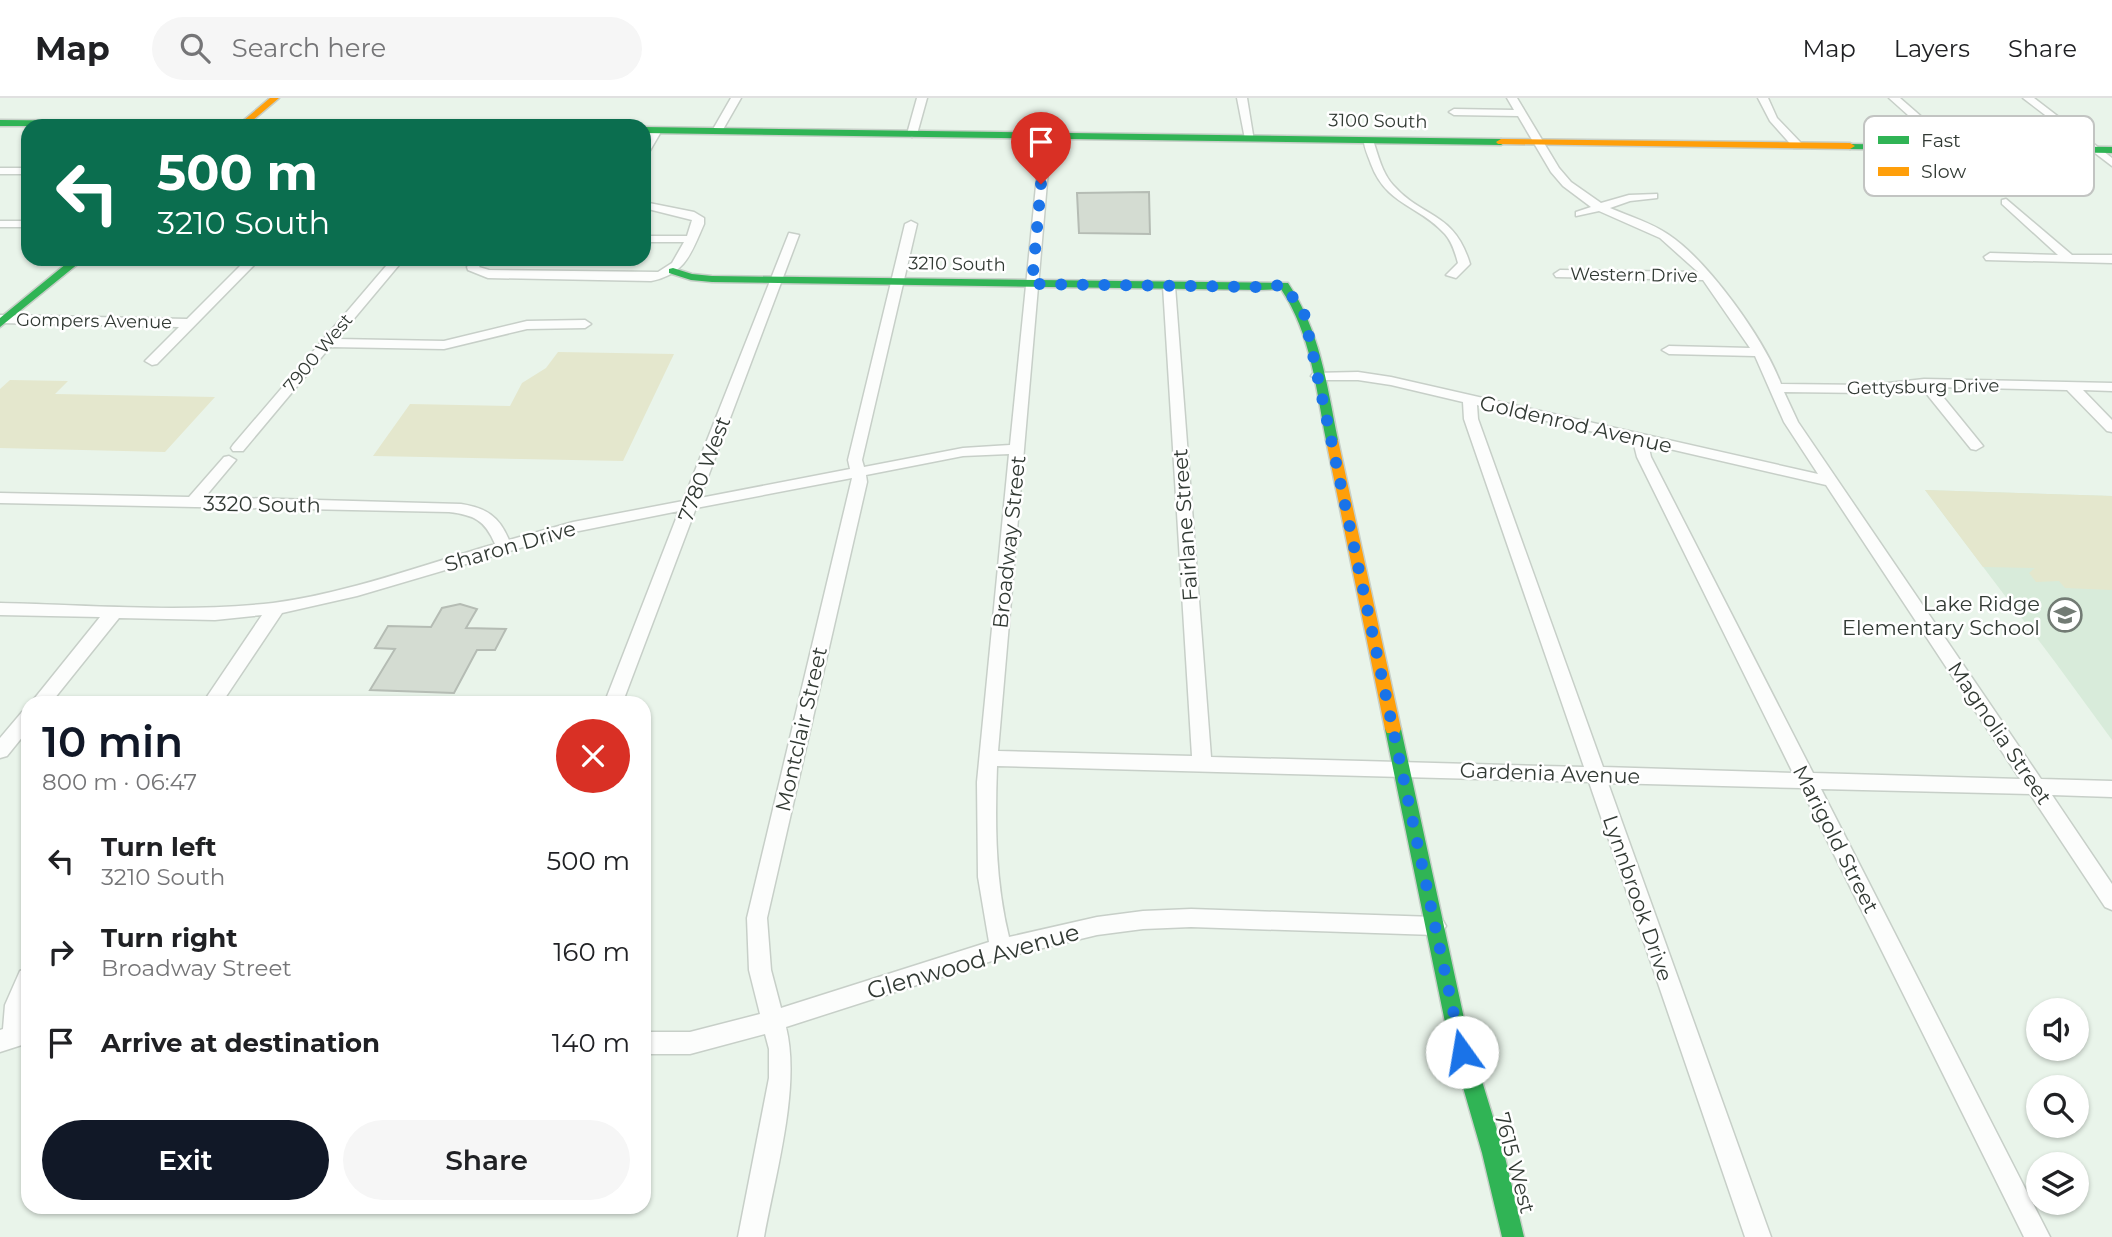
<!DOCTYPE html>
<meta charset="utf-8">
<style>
body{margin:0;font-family:Montserrat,sans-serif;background:#f6f6f6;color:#202124;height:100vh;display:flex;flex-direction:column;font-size:26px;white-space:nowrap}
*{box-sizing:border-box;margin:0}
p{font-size:23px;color:#757577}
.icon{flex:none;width:38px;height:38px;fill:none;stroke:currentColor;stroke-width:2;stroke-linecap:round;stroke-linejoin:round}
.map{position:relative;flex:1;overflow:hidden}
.sheet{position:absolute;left:21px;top:598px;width:630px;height:518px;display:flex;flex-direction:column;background:#fff;border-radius:21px;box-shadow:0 2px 5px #0004}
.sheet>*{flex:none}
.top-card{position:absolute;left:21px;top:21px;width:630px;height:147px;border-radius:21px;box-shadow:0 2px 5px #0004;background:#0b6e4f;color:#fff;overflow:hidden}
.buttons{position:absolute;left:2026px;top:900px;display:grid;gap:14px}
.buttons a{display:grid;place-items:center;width:63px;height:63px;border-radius:50%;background:#fff;box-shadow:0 2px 5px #0004;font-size:35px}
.pin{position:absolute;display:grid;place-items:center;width:60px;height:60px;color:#fff;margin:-72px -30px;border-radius:50% 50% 50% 0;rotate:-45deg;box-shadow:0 0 7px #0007}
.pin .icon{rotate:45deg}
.me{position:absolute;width:77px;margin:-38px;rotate:347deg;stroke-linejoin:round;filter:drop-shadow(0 0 5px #0008)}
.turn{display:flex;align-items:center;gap:24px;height:147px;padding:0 21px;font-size:32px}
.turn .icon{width:91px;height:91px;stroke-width:2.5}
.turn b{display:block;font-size:49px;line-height:60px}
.round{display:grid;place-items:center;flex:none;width:74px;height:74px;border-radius:37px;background:#f6f6f6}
.summary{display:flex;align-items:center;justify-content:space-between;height:119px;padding:0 21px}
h1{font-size:42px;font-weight:600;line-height:52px;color:#111827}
.action{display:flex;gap:14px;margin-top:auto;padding:14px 21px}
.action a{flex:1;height:80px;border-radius:42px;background:#111827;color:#fff;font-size:28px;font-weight:600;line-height:80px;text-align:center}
.action a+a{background:#f6f6f6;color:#202124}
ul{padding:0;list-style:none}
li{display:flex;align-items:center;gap:21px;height:91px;padding:0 21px}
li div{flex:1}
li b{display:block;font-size:26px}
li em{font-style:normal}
header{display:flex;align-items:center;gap:42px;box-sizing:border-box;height:98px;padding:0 35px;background:#fff;border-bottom:2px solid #e0e0e0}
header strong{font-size:33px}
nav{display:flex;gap:38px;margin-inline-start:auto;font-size:24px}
.search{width:490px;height:63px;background:#f6f6f6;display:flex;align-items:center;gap:18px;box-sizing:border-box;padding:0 24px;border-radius:38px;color:#757577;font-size:26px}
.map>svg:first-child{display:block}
</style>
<header>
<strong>Map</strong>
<div class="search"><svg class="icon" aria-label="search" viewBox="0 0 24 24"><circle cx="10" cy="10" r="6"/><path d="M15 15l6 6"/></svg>Search here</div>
<nav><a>Map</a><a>Layers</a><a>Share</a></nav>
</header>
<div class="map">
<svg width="2112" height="1139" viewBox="0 0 2112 1139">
<rect width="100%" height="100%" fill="#e9f4ea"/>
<path fill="#d8ebda" d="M1925,392L2112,398V642L2055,564Z"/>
<path fill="#e4e7cd" d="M558,254L674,256L623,363L373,358L410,306L510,308L522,285L546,270Z
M10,282L68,283L55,296L215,299L165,354L0,350V291Z
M1925,392L2112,398V492L2065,490L2059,483L2036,484L2029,475L2035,470L1983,469Z"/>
<path fill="#d4dcd2" stroke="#b5bcb4" stroke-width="2" d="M1149,94L1150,136L1079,135L1077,95Z
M460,506L477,511L466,530L506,531L495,552H477L454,595L370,592L395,551L375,550L388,528L431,529L442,510Z"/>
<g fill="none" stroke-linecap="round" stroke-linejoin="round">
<defs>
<path id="street" d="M731,0H741L721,35H713L712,33Z
M917,0H927L917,36L912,39L907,36Z
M1237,0H1247L1254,43L1245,41Z
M1507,0H1517L1559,70L1571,84L1601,105L1629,97L1657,96V100L1630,103L1610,110C1629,118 1652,125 1669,137C1709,164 1764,241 1781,286L1870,287L1924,281L2112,285V293L2083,292L2112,322V334L2107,333L2067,292L1935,289L1983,348L1976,352L1971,351L1921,289L1870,295L1784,294L1798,324L2041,681L2112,683V699L2052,697L2112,786V812L2105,809L2030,696L1821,691L2050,1139H2024L1801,690L1608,685L1771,1139H1745L1589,684L997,668C995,725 995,783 1009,839L1097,819L1143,813L1191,811L1435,819L1442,821L1446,828L1442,835L1435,837L1191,829L1143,831L1097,837L1001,860L786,929C801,989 775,1077 764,1139H738L769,980V951L765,936L690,956H644V934H690L760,916L749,872L747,820L852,380L696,410L622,606H604L679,413L574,434L357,498L282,515L221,606H202L262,517L215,522L119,520L50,606H30L100,519L0,517V505C90,507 183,515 273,505C348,495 423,467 495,446C485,422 474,417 449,414L0,405V395L189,399L224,359L229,358L236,362L205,399L461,406C486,410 499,418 509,442L573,424L683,403L789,135L799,137L700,400L850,371L848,362L905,126L911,123L917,126L862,362L864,369L963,350L1010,347L1041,38L1046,35L1051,38L998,653L1192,658L1163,188L1169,184L1175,188L1211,659L1584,669L1464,321L1463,304L1391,287L1358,282H1318L1311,278L1313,275L1358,274L1391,279L1818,376L1784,324L1755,258L1669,256L1662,252L1669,248L1750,250L1703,182L1556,179L1554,176L1560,172L1698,174L1660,140L1599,113L1576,118V114L1591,109L1563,88L1551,74L1518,18L1454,17L1449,14L1454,11L1514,12ZM1477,307L1633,343L1637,359L1793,675L1603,669L1478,321ZM1648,346L1826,387L2020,681L1813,675L1651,359ZM1009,356L977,684L978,779L989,844L781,910L771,872L767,820L867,384L866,377L963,358Z
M1758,0H1768L1777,20L1802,46V50H1794L1770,23Z
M1889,0H1900L1955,48V52H1947Z
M2023,0H2034L2112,60V68Z
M653,30L662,32L648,56L644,57V45Z
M1364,40L1373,42C1378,57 1382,75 1393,87C1423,121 1454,113 1470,166L1456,180L1446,177L1458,165C1455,154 1452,144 1445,136C1419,107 1386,107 1371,66C1368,57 1363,48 1364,40Z
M0,70H28V76H0Z
M2006,101L2072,157H2112V165L1986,162L1984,159L1990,155L2058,157L2002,106V102Z
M644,104L694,114L704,120V126C691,155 686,176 651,183L488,180L468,172L467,169L473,161H485L479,169L489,172L658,174L672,165L684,144H644V138H687L692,122L644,110Z
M0,123H28V129H0Z
M247,161H260L157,266L152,267L145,263L179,229L0,225V217L187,221Z
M392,161H404L337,241L444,243L527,223L585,222L591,226L585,230L527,231L444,251L330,249L243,353H233L231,350L233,347Z
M28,612V632L7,658L0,660V640L22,614Z
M28,870V945L0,954V932L3,931L5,907L20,873Z"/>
<path id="fast" d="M0,22L295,25L299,28H0Z
M644,29L1501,41L1506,44L1501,47L644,35Z
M1847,46L2112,49V55L1850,51L1845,48Z
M72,161H84L0,229V220Z
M673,170L692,176L712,178L1288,185C1320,232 1327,287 1338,342L1332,346L1326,342C1316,290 1311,236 1281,191L1260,192L712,184L691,182L669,175V171Z
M1393,625L1399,627L1401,631L1467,934L1504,1055L1524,1139H1502L1482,1055L1447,934L1385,631L1387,627Z"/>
<path id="slow" d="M270,0H279L246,28H237Z
M1501,41L1850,45L1855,48L1850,51L1498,46L1496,44Z
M1332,338L1338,342L1401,631L1399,635H1387L1385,631L1326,342Z"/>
</defs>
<use href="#street" stroke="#c7cfc8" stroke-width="3"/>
<use href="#fast" stroke="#c7cfc8" stroke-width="3"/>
<use href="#slow" stroke="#c7cfc8" stroke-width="3"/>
<use href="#street" fill="#fcfdfc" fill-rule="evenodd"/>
<use href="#fast" fill="#30b455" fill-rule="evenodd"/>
<use href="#slow" fill="#ff9f0a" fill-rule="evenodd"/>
</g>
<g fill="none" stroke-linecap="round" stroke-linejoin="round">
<path stroke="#1a73e8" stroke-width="12" stroke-dasharray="0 21.6" d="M1041,86L1032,186L1260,189L1284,187L1304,215L1462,954"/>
</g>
<defs>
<symbol id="school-ring" viewBox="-11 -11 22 22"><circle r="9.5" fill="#fff" stroke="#727b74" stroke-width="1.5"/><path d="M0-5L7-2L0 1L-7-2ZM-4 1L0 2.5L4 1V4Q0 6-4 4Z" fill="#727b74"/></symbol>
</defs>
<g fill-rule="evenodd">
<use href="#school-ring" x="2046" y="498" width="38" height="38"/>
</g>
<g text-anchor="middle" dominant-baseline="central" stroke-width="5" stroke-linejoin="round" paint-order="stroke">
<g font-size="18" fill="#323a34" stroke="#fff">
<text transform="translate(1378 23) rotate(1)">3100 South</text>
<text transform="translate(957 166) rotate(1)">3210 South</text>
<text transform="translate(1634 177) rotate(1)">Western Drive</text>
<text transform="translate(94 223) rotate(1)">Gompers Avenue</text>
<text transform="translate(318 255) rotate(-50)">7900 West</text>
<text transform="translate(1923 289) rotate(-1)">Gettysburg Drive</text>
</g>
<g font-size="21" fill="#323a34" stroke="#fff">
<text transform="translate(1576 326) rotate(13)">Goldenrod Avenue</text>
<text transform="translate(704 371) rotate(-69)">7780 West</text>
<text transform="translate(262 406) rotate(1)">3320 South</text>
<text transform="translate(1185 427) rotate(-94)">Fairlane Street</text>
<text transform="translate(1009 444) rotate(-84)">Broadway Street</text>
<text transform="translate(510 448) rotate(-16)">Sharon Drive</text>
<text transform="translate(801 631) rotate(-77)">Montclair Street</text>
<text transform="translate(2000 635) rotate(56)">Magnolia Street</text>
<text transform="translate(1550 675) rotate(2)">Gardenia Avenue</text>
<text transform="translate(1836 741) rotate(63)">Marigold Street</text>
<text transform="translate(1638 800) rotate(71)">Lynnbrook Drive</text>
<text transform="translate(1515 1065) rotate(75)">7615 West</text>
</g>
<g font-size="21" fill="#323a34" stroke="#fff" text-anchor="end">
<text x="2040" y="505">Lake Ridge<tspan x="2040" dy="24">Elementary School</tspan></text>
</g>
<g font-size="24" fill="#323a34" stroke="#fff">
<text transform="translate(973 863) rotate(-16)">Glenwood Avenue</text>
</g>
</g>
<rect x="1864" y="18" width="230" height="80" rx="10" fill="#fff" stroke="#c2c4c2" stroke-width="2"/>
<rect x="1878" y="38" width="31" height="8" fill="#30b455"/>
<rect x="1878" y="69" width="31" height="9" fill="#ff9f0a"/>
<g font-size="19" fill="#323a34">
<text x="1921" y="49">Fast</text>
<text x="1921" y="80">Slow</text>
</g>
</svg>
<div class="buttons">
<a><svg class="icon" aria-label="sound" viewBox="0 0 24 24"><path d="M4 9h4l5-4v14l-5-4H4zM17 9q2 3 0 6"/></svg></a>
<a><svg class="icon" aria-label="search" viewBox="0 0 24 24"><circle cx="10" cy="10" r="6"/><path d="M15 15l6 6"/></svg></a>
<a><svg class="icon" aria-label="layers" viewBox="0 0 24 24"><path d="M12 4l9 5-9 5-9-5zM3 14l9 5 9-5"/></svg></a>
</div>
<div class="pin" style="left:1041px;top:86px;background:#d93025"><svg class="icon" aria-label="arrive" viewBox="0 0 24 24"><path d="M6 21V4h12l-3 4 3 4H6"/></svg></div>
<svg class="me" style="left:1462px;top:954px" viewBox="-20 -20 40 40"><circle r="19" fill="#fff"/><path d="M0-13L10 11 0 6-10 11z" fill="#1a73e8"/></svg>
<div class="top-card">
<div class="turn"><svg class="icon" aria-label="left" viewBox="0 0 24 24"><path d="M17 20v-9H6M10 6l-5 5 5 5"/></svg><div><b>500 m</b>3210 South</div></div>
</div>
<section class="sheet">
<div class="summary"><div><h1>10 min</h1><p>800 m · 06:47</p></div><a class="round" style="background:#d93025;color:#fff"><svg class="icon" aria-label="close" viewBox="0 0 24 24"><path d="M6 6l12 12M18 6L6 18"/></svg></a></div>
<ul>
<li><svg class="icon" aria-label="left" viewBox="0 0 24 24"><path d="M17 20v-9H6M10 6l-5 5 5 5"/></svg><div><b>Turn left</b><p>3210 South</p></div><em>500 m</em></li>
<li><svg class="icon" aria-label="right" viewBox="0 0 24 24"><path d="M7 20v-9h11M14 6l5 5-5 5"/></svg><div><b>Turn right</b><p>Broadway Street</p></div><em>160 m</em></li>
<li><svg class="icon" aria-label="arrive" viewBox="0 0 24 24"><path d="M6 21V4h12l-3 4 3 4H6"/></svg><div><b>Arrive at destination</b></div><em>140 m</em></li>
</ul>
<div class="action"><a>Exit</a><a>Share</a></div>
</section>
</div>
